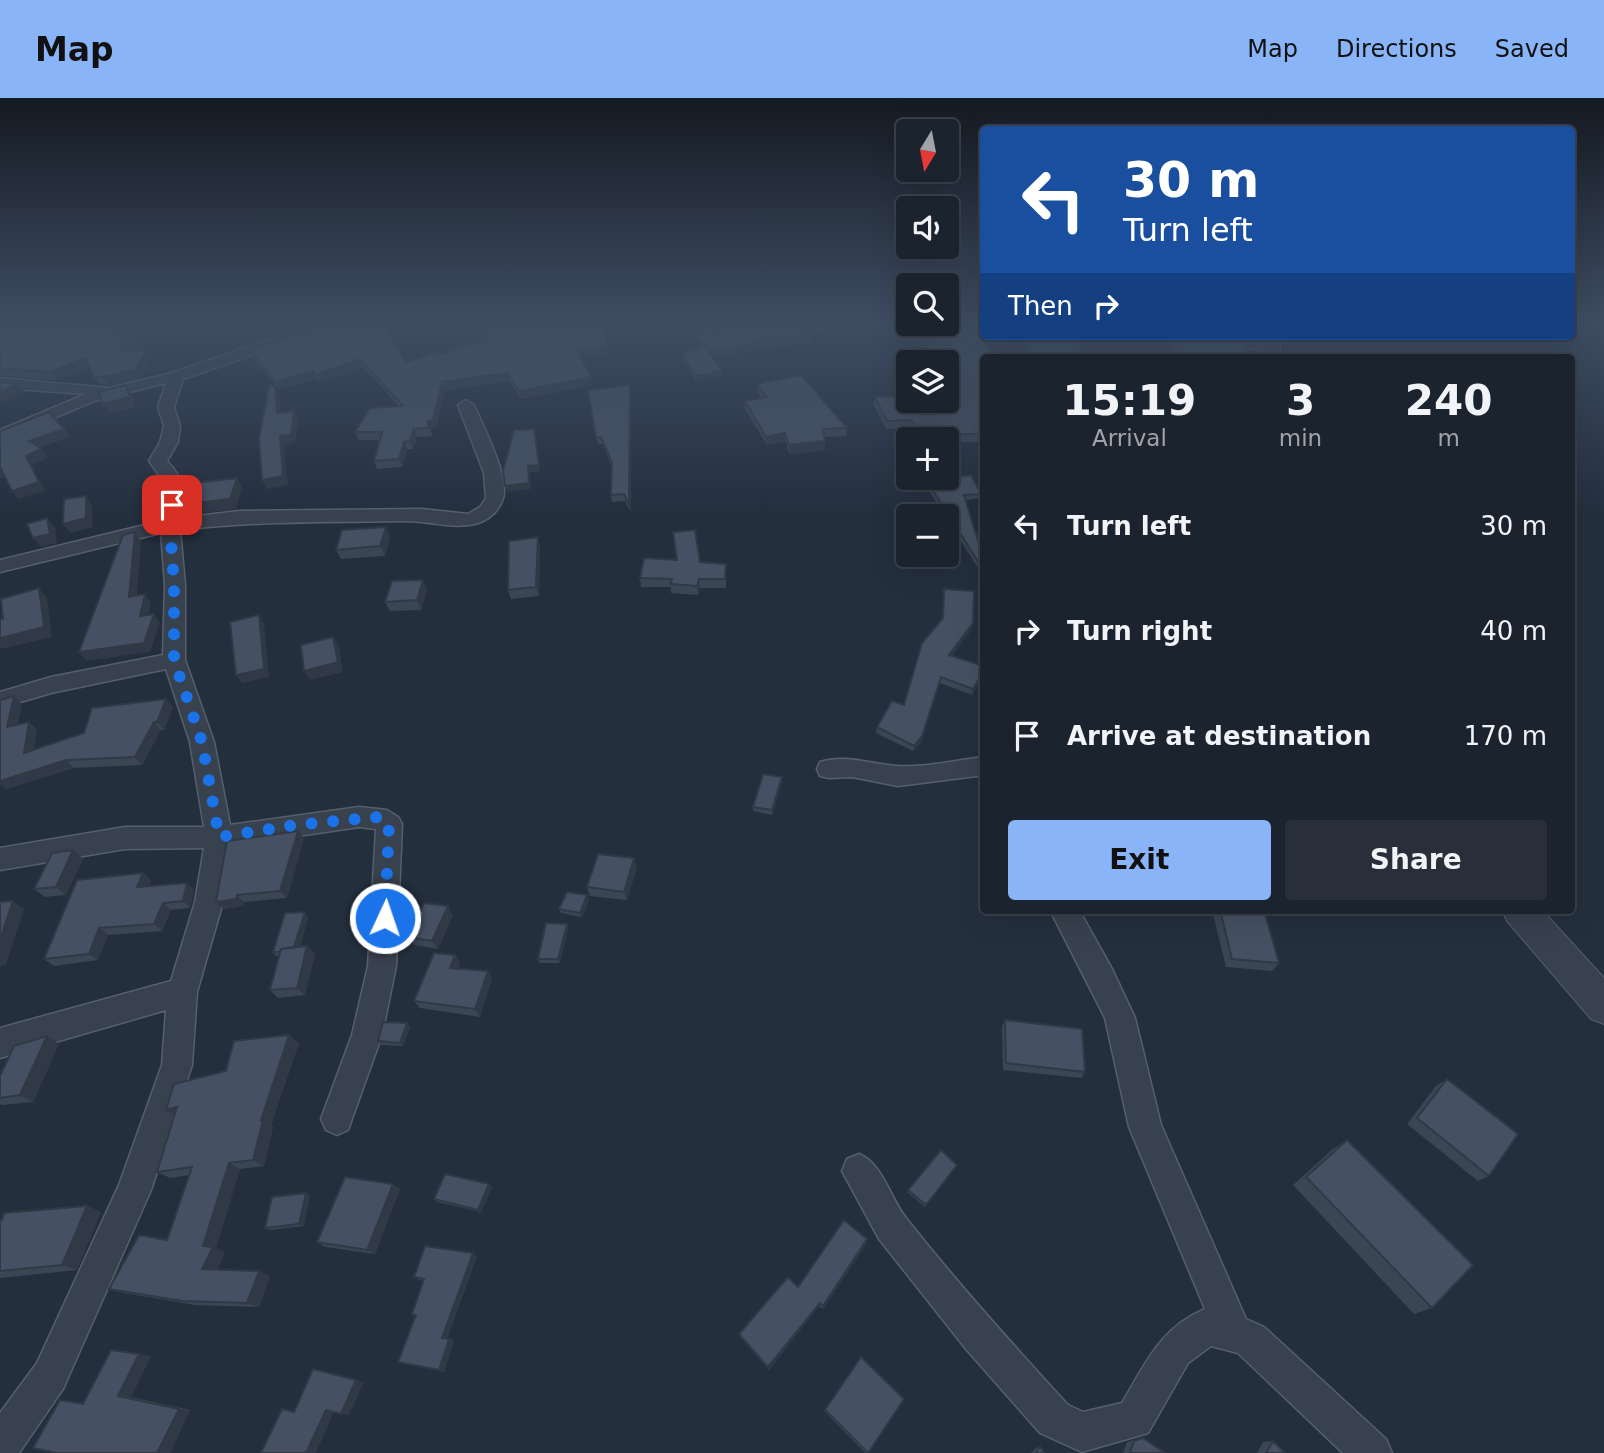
<!DOCTYPE html>
<meta charset="utf-8">
<style>
body{margin:0;font-family:"DejaVu Sans",sans-serif;background:#282f3a;color:#f1f3f6;height:100vh;display:flex;flex-direction:column;font-size:26px;white-space:nowrap}
*{box-sizing:border-box;margin:0}
p{font-size:23px;color:#a0a4aa}
.icon{flex:none;width:38px;height:38px;fill:none;stroke:currentColor;stroke-width:2;stroke-linecap:round;stroke-linejoin:round}
.map{position:relative;flex:1;overflow:hidden}
.side{position:absolute;left:980px;top:256px;width:595px;height:560px;display:flex;flex-direction:column;background:#1b232e;border-radius:7px;box-shadow:0 7px 28px #0002,0 0 0 2px #39404a}
.side>*{flex:none}
.banner{position:absolute;left:980px;top:28px;width:595px;height:214px;border-radius:7px;box-shadow:0 7px 28px #0002,0 0 0 2px #39404a;background:#1a4fa0;color:#fff;overflow:hidden}
.needle{width:46px;rotate:190deg}
.buttons{position:absolute;left:896px;top:21px;display:grid;gap:14px}
.buttons a{display:grid;place-items:center;width:63px;height:63px;border-radius:7px;background:#1b232e;box-shadow:0 7px 28px #0002,0 0 0 2px #39404a;font-size:35px}
.pin{position:absolute;display:grid;place-items:center;width:60px;height:60px;color:#fff;margin:-30px;border-radius:14px;box-shadow:0 4px 10px #0006}
.me{position:absolute;width:77px;margin:-38px;rotate:3deg;stroke-linejoin:round;filter:drop-shadow(0 0 5px #0008)}
.turn{display:flex;align-items:center;gap:24px;height:147px;padding:0 28px;font-size:32px}
.turn .icon{width:91px;height:91px;stroke-width:2.5}
.turn b{display:block;font-size:49px;line-height:60px}
.then{display:flex;align-items:center;height:66px;padding:0 28px;background:#0003;gap:14px;font-size:26px}
.eta{display:flex;justify-content:space-evenly;align-items:center;height:119px;text-align:center}
.eta b{font-size:42px;font-weight:700;line-height:49px}
.primary-button{display:flex;gap:14px;margin-top:auto;padding:14px 28px}
.primary-button a{flex:1;height:80px;border-radius:7px;background:#8ab4f8;color:#111;font-size:28px;font-weight:700;line-height:80px;text-align:center}
.primary-button a+a{background:#282f3a;color:#f1f3f6}
ul{padding:0;list-style:none}
li{display:flex;align-items:center;gap:21px;height:105px;padding:0 28px}
li div{flex:1}
li b{display:block;font-size:26px}
li em{font-style:normal}
header{display:flex;align-items:center;gap:42px;box-sizing:border-box;height:98px;padding:0 35px;background:#8ab4f8;color:#111}
header strong{font-size:33px}
nav{display:flex;gap:38px;margin-inline-start:auto;font-size:24px}
.map>svg:first-child{display:block}
</style>
<header>
<strong>Map</strong>
<nav><a>Map</a><a>Directions</a><a>Saved</a></nav>
</header>
<div class="map">
<svg width="1604" height="1355" viewBox="0 0 1604 1355">
<rect width="100%" height="100%" fill="#242f3e"/>
<g fill="none" stroke-linecap="round" stroke-linejoin="round">
<defs>
<path id="minor" d="M318,225H339L337,228L183,281L174,309L180,328L178,344L167,363C187,385 184,391 180,420L239,413L422,411L468,416L480,409L486,400L484,375L458,307L466,302L474,307C483,328 512,383 502,403C497,415 487,423 475,426C452,431 428,423 405,423C330,424 255,423 180,432L185,487V562L214,644L230,727L359,709L387,712L398,719L402,726L396,868L382,937L348,1032L337,1037L326,1032L321,1021L352,937L368,868L376,731L359,729L231,748L223,804L197,894L192,967L151,1092L63,1291L19,1355H0V1315L37,1265L119,1087L162,967L166,912L0,960V930L171,883L195,804L204,750L125,751L0,772V750L125,729H204L190,644L166,571L51,595L0,610V594L51,579L163,557L165,487L161,435L0,474V462L161,423L166,387L149,363L160,344L164,328L158,309L166,285L94,303L0,343V332L86,296L0,290V280L109,290L171,275Z
M716,225H751C742,232 713,238 704,230Z
M782,225H833L831,228L808,234L784,228Z
M1208,238H1235L1274,247L1276,250L1269,254L1210,241Z
M984,659V677L898,688L852,679L829,680L820,678L817,671L820,664C846,656 870,666 896,668C924,670 956,662 984,659Z
M1050,812H1079L1112,871L1135,920L1161,1027L1246,1221L1264,1229L1386,1341L1392,1355H1343L1238,1255L1211,1248L1188,1265L1148,1335L1082,1354L1040,1335L966,1251L879,1141L842,1073L847,1061L859,1056C883,1066 890,1100 906,1120C957,1185 1012,1246 1068,1307L1083,1314L1122,1305C1146,1265 1160,1230 1205,1211L1129,1029L1105,920Z"/>
<path id="tertiary" d="M1262,238H1280V259H1260Z
M1502,812H1542L1604,880V926L1591,921L1507,823Z"/>
</defs>
<use href="#minor" stroke="#565f6c" stroke-width="3"/>
<use href="#tertiary" stroke="#565f6c" stroke-width="2"/>
<use href="#minor" fill="#38414e" fill-rule="evenodd"/>
<use href="#tertiary" fill="#38414e" fill-rule="evenodd"/>
</g>
<path fill="#3b4654" d="M113,225L116,230H122L124,235H134L139,243L130,253L152,260L141,280L109,287L99,286L93,278L90,269L55,282L0,278V229Z
M460,225H603L609,256L581,260L592,287L521,301L510,283L445,292L436,330L431,331L432,338L417,339L413,351H407L402,369L377,371L374,363L380,342H359L355,334L399,308L363,269L320,284L316,281L279,292L253,260L250,252L363,229L406,264L439,257L482,242Z
M685,225H709L704,227L713,231L812,239V245L752,250V253L712,258L723,273V277L696,283L682,260L681,255L703,249Z
M846,225H984V237L979,238L984,259V344H954L948,336L920,341L910,330L886,331L874,307L875,299L949,297L947,293V264H930L907,227L871,228V237L853,238Z
M1026,238H1076L1083,259H1028Z
M1171,238H1221L1250,259H1173Z
M757,286L847,330L846,338L824,339L825,352L789,356L786,344L767,347L745,311V303L762,300L758,295Z
M630,287L631,294V414L625,403L612,404L611,397V368L603,346H598L588,292Z
M927,383L981,396L980,400L966,402L983,468L978,470L947,421V418H945L926,388Z
M386,429L390,439L385,458L341,461L336,452Z
M538,439L540,449L539,498L511,501L508,492Z
M700,464L726,466V490H700L698,497L671,495V489H641L640,480Z
M944,491L972,531L952,557L984,568V576L972,597L940,585L921,644L913,653L876,635L877,629L904,607L942,521Z
M427,492L421,512L390,513L385,504Z
M22,606L17,627L29,624L37,632L34,652L173,609L164,632H161L142,667L74,670L6,691L0,686Z
M782,684L772,717L753,713V709Z
M304,740L287,800L244,804L243,808L224,811L216,804Z
M83,761L66,797L45,799L34,791Z
M637,769L627,802L590,798L587,789Z
M143,775L151,783L149,788L194,792L190,810L171,812L162,833L108,837L98,862L54,868L44,861Z
M589,802L582,819L561,815L559,811Z
M1212,812H1264L1279,865L1272,873L1226,869Z
M453,817L438,851L414,847L408,839Z
M308,819L300,849L307,848L315,856L305,897L278,900L270,892L279,858H276L273,854Z
M567,826L568,830L560,865H540L538,861Z
M455,857L460,865L458,870L488,873L492,880L480,919L420,910L414,903Z
M1005,922L1085,974L1081,980L1003,972L1002,929Z
M407,925L410,929L403,948L381,947L378,943Z
M299,945L271,1027L273,1029L264,1068L240,1071L216,1150L225,1154L217,1172L270,1178L259,1209L195,1207L124,1195L109,1191L167,1142L189,1077L170,1080L157,1074L174,1018L166,1012L226,973Z
M59,946L33,1004L3,1007L0,1006V978Z
M1447,981L1489,1078L1478,1083L1407,1026L1436,988Z
M1347,1042L1432,1210L1414,1216L1293,1087L1333,1051Z
M957,1067L925,1109L907,1094L908,1092Z
M393,1086L400,1091L375,1156L325,1149L317,1144Z
M489,1086L492,1089L481,1114L437,1104L434,1101Z
M310,1097L304,1128L270,1132L265,1130Z
M87,1108L101,1114L77,1172L0,1180V1122Z
M867,1141L866,1146L823,1211L819,1208L769,1272L740,1239L739,1236L798,1189Z
M477,1158L447,1240L454,1243L444,1274L398,1264L415,1218L412,1216L424,1183L419,1182L414,1179Z
M151,1258L131,1299L190,1312L170,1355H57L60,1302L84,1305Z
M825,1312L868,1355H865L824,1313Z
M1143,1340L1165,1355H1123L1127,1344Z
M1273,1343L1285,1355H1257L1263,1344Z
M1040,1349L1045,1355H1031L1036,1350Z"/>
<path fill="#303945" d="M984,230V237L973,238L974,231Z
M134,235L139,243L122,263L117,254Z
M752,247V253L710,258V253Z
M608,249L609,256L579,261L578,253Z
M147,252L152,260L141,280L109,287L104,279Z
M86,260L92,268L55,282L50,274Z
M360,261L363,269L320,284L317,276Z
M313,273L316,281L279,292L275,284Z
M723,273V277L696,283V278Z
M508,275L510,283L445,292L436,330L431,331L432,338L428,323L442,284Z
M591,279L592,287L521,301L519,293Z
M19,286L25,294L0,304V293Z
M126,287L132,296L136,309L109,315L103,306Z
M630,287L631,294V414L629,407Z
M275,288L279,296L281,324L277,315Z
M294,313L298,321L295,345L284,347L288,387L267,391L262,382L280,338Z
M949,328L948,336L921,341L922,334Z
M64,331L70,339L35,351L29,343Z
M414,331L417,339L413,351L410,343Z
M534,331L540,373L530,375L531,391L507,394L505,388L528,368Z
M785,335L786,344L767,347L766,339Z
M825,343V352L789,356V347Z
M404,344L407,351L402,369L399,361Z
M42,351L48,359L32,367L45,393L18,401L12,393L26,358Z
M0,369L7,378L0,381Z
M237,380L242,389L236,411L194,416L188,406Z
M86,398L92,407L93,429L70,435L63,426Z
M47,420L55,429L57,445L41,449L33,440Z
M386,429L390,439L385,458L380,448Z
M135,434L141,443L136,508L129,499Z
M538,439L540,449L539,498L536,489Z
M984,463L983,468L978,470L979,465Z
M699,481L700,490L698,497L697,488Z
M423,482L427,492L421,512L417,502Z
M39,490L47,500L52,539L2,551L0,549V540Z
M145,496L151,505L146,527L140,518Z
M154,516L160,525L150,554L86,563L79,554Z
M259,517L264,525L269,579L242,585L236,577Z
M973,525L972,531L948,562L949,557Z
M333,539L339,548L343,574L310,582L304,573Z
M984,573V576L972,597L973,591Z
M941,579L921,644L913,653L914,648Z
M14,598L22,606L15,637L7,629Z
M166,601L173,609L164,632L157,624Z
M29,624L37,632L32,663L24,655Z
M154,624L161,632L142,667L135,659Z
M66,662L74,670L6,691L0,686V683Z
M782,679V684L772,717V712Z
M298,733L304,740L287,800L280,793Z
M73,752L83,761L66,797L56,789Z
M634,760L637,769L627,802L624,794Z
M143,775L151,783L145,796L137,789Z
M187,785L194,792L190,810L183,803Z
M237,797L244,804L243,808L224,811L216,804Z
M587,797L589,802L582,819L580,815Z
M13,803L24,811L6,867L0,868V842Z
M163,805L171,812L162,833L154,826Z
M448,808L453,817L438,851L432,843Z
M305,814L308,819L297,857L293,853Z
M567,826L568,830L560,865L558,861Z
M99,830L108,837L98,862L89,856Z
M307,848L315,856L305,897L297,890Z
M455,857L460,865L455,878L450,870Z
M488,873L492,880L480,919L475,911Z
M407,925L410,929L403,948L400,945Z
M289,937L299,945L271,1027L273,1029L264,1068L253,1062L261,1022Z
M47,938L59,946L33,1004L20,997Z
M177,1009L178,1020L166,1012Z
M229,1065L240,1071L216,1150L225,1154L215,1176L202,1171L203,1148Z
M393,1086L400,1091L375,1156L367,1152Z
M489,1086L492,1089L481,1114L478,1112Z
M306,1095L310,1097L304,1128L299,1126Z
M87,1108L101,1114L77,1172L62,1167Z
M867,1141L866,1146L823,1211V1208Z
M473,1155L477,1158L447,1242L442,1240Z
M259,1173L270,1178L259,1209L247,1205Z
M820,1205L819,1208L769,1272L768,1269Z
M449,1241L454,1243L444,1274L439,1272Z
M139,1256L151,1258L131,1299L118,1298Z
M356,1282L364,1284L349,1317L341,1316Z
M179,1311L190,1312L170,1355H157Z
M326,1312L334,1314L316,1355H306Z"/>
<path fill="#455162" stroke="#303945" stroke-width="2" d="M9,225H113L108,231L122,230L117,235H134L117,254L147,252L136,271L104,279L93,278L86,260L50,274L0,270V229L6,228Z
M331,225H360L363,229L383,225L406,264L435,254L439,257L487,240L467,225H603L608,249L578,253L591,279L519,293L508,275L442,284L433,322L428,323L429,330L414,331L410,343L404,344L399,361L374,363L382,334H355L370,310L403,308L360,261L317,276L313,273L275,284L250,252Z
M689,225H702V227L713,231L727,230L750,225H783L802,230L812,239L751,244L752,247L710,253Z
M851,225H870L872,229L854,230Z
M984,225V230L974,231L994,259H984V336H955L949,328L922,334L911,322L887,323L875,299L908,298V303H947V297H955L947,284V264H935L912,226Z
M1028,238H1076L1083,259H1030Z
M1174,238H1221L1244,243L1250,259H1200L1176,255Z
M705,249L723,273L696,278L681,255Z
M801,277L847,330L823,331L825,343L789,347L785,335L766,339L745,303L767,299L757,286Z
M0,284L19,286L0,293Z
M126,287L130,299L103,306L99,294Z
M269,287L275,288L277,315L294,313L291,337L280,338L283,378L262,382L259,341Z
M630,287L629,407L624,396L611,397L612,365L601,339L596,340L588,292Z
M49,314L64,331L29,343L42,351L26,358L39,384L12,393L0,369V333Z
M534,331L539,367L528,368L529,385L505,388L503,373L514,332Z
M971,377L981,396L964,397L984,462L979,465L927,383Z
M237,380L230,401L188,406L195,385Z
M86,398V420L63,426L64,401Z
M47,420L50,436L33,440L27,426Z
M386,429L380,448L336,452L342,432Z
M695,432L700,464L726,466L725,481H699L697,488L670,486L672,481L640,480L644,460L677,462L673,434Z
M135,434L129,499L145,496L140,518L154,516L144,545L79,554L123,437Z
M538,439L536,489L508,492L509,443Z
M423,482L417,502L385,504L392,483Z
M39,490L44,529L0,540V521H3L1,501Z
M944,491L974,493L973,525L949,557L984,568V573L973,591L941,579L922,638L914,648L877,629L892,603L904,607L922,545L943,520Z
M259,517L264,571L236,577L230,524Z
M333,539L338,564L304,573L301,547Z
M14,598L7,629L29,624L24,655L84,635L92,610L166,601L157,624H154L135,659L66,662L0,683V602Z
M763,676L782,679L772,712L753,709Z
M298,733L280,793L237,797L236,801L216,804L227,743Z
M73,752L56,789L34,791L52,755Z
M598,756L634,760L624,794L587,789Z
M143,775L137,789L187,785L183,803L163,805L154,826L99,830L89,856L44,861L77,782Z
M567,794L587,797L580,815L559,811Z
M13,803L0,842V804Z
M424,805L448,808L432,843L408,839Z
M1220,812H1264L1279,865L1232,861Z
M305,814L294,849L281,851L280,854H273L285,815Z
M546,825L567,826L558,861H538Z
M307,848L297,890L270,892L281,851Z
M434,855L455,857L450,870L488,873L475,911L414,903Z
M1005,922L1082,931L1085,974L1006,965Z
M383,924L407,925L400,945L378,943Z
M289,937L261,1022H263L253,1062L229,1065L203,1148L213,1149L202,1171L259,1173L247,1205L182,1203L109,1191L139,1137L167,1142L192,1069L157,1074L177,1009L166,1012L174,986L226,973L234,943Z
M47,938L20,997L0,1000V978L14,948Z
M1447,981L1518,1036L1489,1078L1417,1020Z
M1347,1042L1473,1167L1432,1210L1306,1079Z
M941,1052L957,1067L926,1107L908,1092Z
M445,1076L489,1086L478,1112L434,1101Z
M345,1079L393,1086L367,1152L317,1144Z
M306,1095L299,1126L265,1130L272,1099Z
M87,1108L62,1167L0,1173V1122H2L4,1115Z
M844,1122L867,1141L823,1208L820,1205L768,1269L739,1236L788,1179L798,1189Z
M425,1148L473,1155L442,1240L449,1241L439,1272L398,1264L416,1217L412,1216L424,1181L414,1179Z
M111,1252L139,1256L118,1298L179,1311L157,1355H57L33,1350L60,1302L83,1306Z
M861,1259L904,1301L868,1355L825,1312Z
M313,1271L356,1282L341,1316L326,1312L306,1355H261L282,1311L294,1314Z
M1143,1340L1165,1355H1130L1134,1343Z
M1273,1343L1285,1355H1266Z
M1040,1349L1045,1355H1035Z"/>
<linearGradient id="sky" x2="0" y2="1"><stop stop-color="#141a22"/><stop offset="0.54" stop-color="#3f4d63"/><stop offset="1" stop-color="#3f4d63" stop-opacity="0"/></linearGradient>
<rect width="1604" height="415" fill="url(#sky)"/>
<g fill="none" stroke-linecap="round" stroke-linejoin="round">
<path stroke="#1a73e8" stroke-width="12" stroke-dasharray="0 21.6" d="M172,407L170,427L174,487V562L202,644L219,739L295,727L378,719L389,726L385,820"/>
</g>
</svg>
<div class="buttons">
<a><svg class="needle" viewBox="-14 -14 28 28"><path d="M0-13l5 13h-10z" fill="#e53935"/><path d="M0 13l5-13h-10z" fill="#a0a4aa"/></svg></a>
<a><svg class="icon" aria-label="sound" viewBox="0 0 24 24"><path d="M4 9h4l5-4v14l-5-4H4zM17 9q2 3 0 6"/></svg></a>
<a><svg class="icon" aria-label="search" viewBox="0 0 24 24"><circle cx="10" cy="10" r="6"/><path d="M15 15l6 6"/></svg></a>
<a><svg class="icon" aria-label="layers" viewBox="0 0 24 24"><path d="M12 4l9 5-9 5-9-5zM3 14l9 5 9-5"/></svg></a>
<a>+</a>
<a>−</a>
</div>
<div class="pin" style="left:172px;top:407px;background:#d93025"><svg class="icon" aria-label="arrive" viewBox="0 0 24 24"><path d="M6 21V4h12l-3 4 3 4H6"/></svg></div>
<svg class="me" style="left:385px;top:820px" viewBox="-20 -20 40 40"><circle r="17" fill="#1a73e8" stroke="#fff" stroke-width="3"/><path d="M0-11L8 9 0 5-8 9z" fill="#fff"/></svg>
<div class="banner">
<div class="turn"><svg class="icon" aria-label="left" viewBox="0 0 24 24"><path d="M17 20v-9H6M10 6l-5 5 5 5"/></svg><div><b>30 m</b>Turn left</div></div>
<div class="then">Then<svg class="icon" aria-label="right" viewBox="0 0 24 24"><path d="M7 20v-9h11M14 6l5 5-5 5"/></svg></div>
</div>
<section class="side">
<div class="eta">
<div><b>15:19</b><p>Arrival</p></div>
<div><b>3</b><p>min</p></div>
<div><b>240</b><p>m</p></div>
</div>
<ul>
<li><svg class="icon" aria-label="left" viewBox="0 0 24 24"><path d="M17 20v-9H6M10 6l-5 5 5 5"/></svg><div><b>Turn left</b></div><em>30 m</em></li>
<li><svg class="icon" aria-label="right" viewBox="0 0 24 24"><path d="M7 20v-9h11M14 6l5 5-5 5"/></svg><div><b>Turn right</b></div><em>40 m</em></li>
<li><svg class="icon" aria-label="arrive" viewBox="0 0 24 24"><path d="M6 21V4h12l-3 4 3 4H6"/></svg><div><b>Arrive at destination</b></div><em>170 m</em></li>
</ul>
<div class="primary-button"><a>Exit</a><a>Share</a></div>
</section>
</div>
